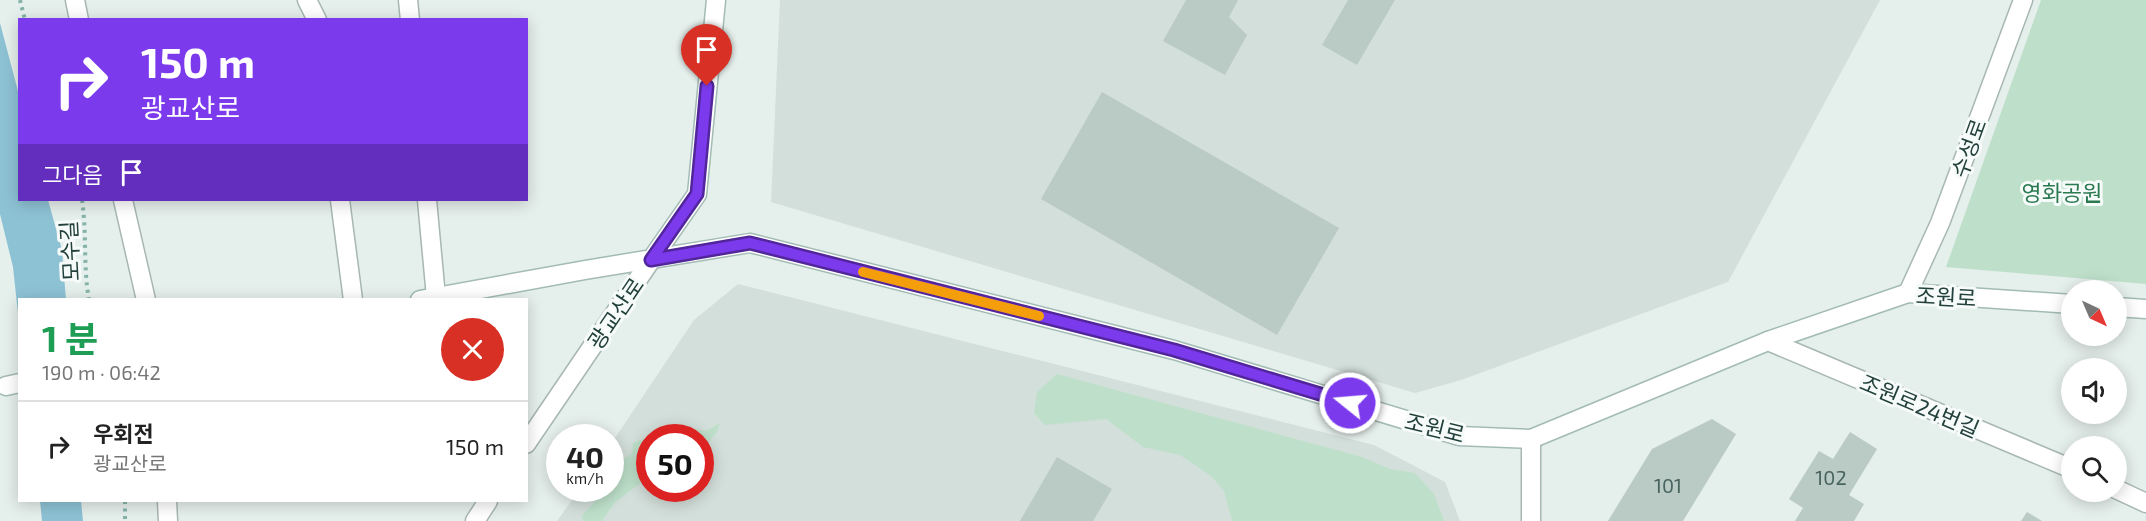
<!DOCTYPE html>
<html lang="ko">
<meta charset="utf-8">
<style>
body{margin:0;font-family:"Exo 2","Noto Sans KR",sans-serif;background:#f2f2f2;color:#222;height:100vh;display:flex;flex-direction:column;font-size:22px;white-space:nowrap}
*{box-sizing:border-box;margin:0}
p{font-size:20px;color:#767676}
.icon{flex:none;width:33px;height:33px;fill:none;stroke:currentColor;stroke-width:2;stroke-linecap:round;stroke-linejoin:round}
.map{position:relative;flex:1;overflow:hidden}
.sheet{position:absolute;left:18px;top:298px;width:510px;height:204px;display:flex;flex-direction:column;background:#fff;border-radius:0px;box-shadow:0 3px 15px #0003}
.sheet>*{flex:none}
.hud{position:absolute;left:18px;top:18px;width:510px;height:183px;border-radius:0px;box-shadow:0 3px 15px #0003;background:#7c3aed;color:#fff;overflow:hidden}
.needle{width:39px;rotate:136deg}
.fabs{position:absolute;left:2061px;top:280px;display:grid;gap:12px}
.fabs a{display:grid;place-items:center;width:66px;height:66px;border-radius:50%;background:#fff;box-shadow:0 3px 15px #0003;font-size:30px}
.speed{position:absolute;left:546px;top:424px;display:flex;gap:12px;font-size:30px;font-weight:700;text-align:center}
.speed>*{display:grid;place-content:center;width:78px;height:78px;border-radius:50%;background:#fff;box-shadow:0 3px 15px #0003;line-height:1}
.speed small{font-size:15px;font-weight:400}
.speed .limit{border:9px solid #d22;background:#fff;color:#111}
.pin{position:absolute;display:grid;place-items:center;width:51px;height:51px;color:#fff;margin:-62px -26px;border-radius:50% 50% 50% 0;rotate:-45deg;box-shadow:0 0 6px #0007}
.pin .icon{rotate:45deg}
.me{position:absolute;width:66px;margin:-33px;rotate:287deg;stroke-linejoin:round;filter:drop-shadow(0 0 4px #0008)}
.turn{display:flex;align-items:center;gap:21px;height:126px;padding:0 24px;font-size:27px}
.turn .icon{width:78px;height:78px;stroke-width:2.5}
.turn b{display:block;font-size:42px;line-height:51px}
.then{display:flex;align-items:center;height:57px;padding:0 24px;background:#0003;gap:12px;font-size:22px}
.round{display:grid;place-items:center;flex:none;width:63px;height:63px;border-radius:32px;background:#f2f2f2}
.head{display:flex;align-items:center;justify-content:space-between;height:102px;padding:0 24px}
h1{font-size:36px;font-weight:700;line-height:45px;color:#1e9e55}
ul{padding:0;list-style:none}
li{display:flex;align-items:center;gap:18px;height:90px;padding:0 24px;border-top:2px solid #e0e0e0}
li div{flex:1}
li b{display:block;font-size:22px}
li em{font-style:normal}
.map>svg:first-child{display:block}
</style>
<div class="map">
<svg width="2146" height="521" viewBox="0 0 2146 521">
<rect width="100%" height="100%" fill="#e5efeb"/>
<path fill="#d3dfda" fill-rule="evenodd" d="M780,0H1880L1728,282L1461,380L1415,393L771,202Z
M738,284L1374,445L1445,482L1460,521H557L580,489H610L611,444L694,320ZM650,438H700V489H650Z"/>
<path fill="#bee0ca" d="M2041,0H2146V284L1946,267Z
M1057,374L1362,457L1390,469L1415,473L1434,494L1444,521H1233L1231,517L1224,491L1211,476L1180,455L1143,447L1106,419L1045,425L1034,413L1037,392Z
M720,423L717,432L701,451L700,438H650L649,477L615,502L602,521H583L582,516L606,489H610L611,478L617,462L632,454L633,443C655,434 681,424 706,431Z"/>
<path fill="#8dc2d4" d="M0,23L19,95L20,200H48L62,250L66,300H20L19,323L13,267L0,214Z
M40,501H81L83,521H42Z"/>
<path fill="#bacac5" d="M1186,0H1238L1229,17L1247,35L1225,75L1163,41Z
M1348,0H1395L1357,65L1322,45Z
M1102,92L1339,228L1277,335L1041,199Z
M1712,419L1736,434L1683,521H1608L1652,449Z
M1850,432L1877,449L1849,495L1864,504L1854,521H1795L1803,508L1789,499L1819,451L1833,459Z
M1057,457L1112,489L1093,521H1020Z
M2027,512L2042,521H2021Z"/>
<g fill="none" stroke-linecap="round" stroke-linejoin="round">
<defs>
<path id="minor" d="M75,0L79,20
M307,0L317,20
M408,0L410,20
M123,200L146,300
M340,200L353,300
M427,200L436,297
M167,501L168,521
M1531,521V439"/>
<path id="tertiary" d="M1908,293L1940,223L2023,0
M1768,341L2072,469
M526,444L651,260
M2116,489L2146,503
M475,521L488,501"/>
<path id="secondary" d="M651,260L697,194L716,0
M420,300L585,270L750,243L1174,350L1459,436L1531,439L1768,341L1908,293L2072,304
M2116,307L2146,309
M6,386L20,383"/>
</defs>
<use href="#minor" stroke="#a7b7b3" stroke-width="21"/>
<use href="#tertiary" stroke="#a7b7b3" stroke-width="21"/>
<use href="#secondary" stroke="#a3bbb5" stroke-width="21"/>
<path stroke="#85b3a9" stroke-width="4" stroke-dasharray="3 4.5" stroke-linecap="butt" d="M20,0L25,20
M82,200C87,233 83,267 89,300
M125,501V521"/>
<use href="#minor" stroke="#fff" stroke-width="18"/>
<use href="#tertiary" stroke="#fff" stroke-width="18"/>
<use href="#secondary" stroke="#fff" stroke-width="18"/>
</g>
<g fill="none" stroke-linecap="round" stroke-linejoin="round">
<defs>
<path id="route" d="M707,86L697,194L651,260L750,243L1174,350L1350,403"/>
</defs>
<use href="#route" stroke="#51269a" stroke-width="15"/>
<use href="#route" stroke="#7c3aed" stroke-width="10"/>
<path stroke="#f59e0b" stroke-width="10" d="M863,272L1039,316"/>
</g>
<g text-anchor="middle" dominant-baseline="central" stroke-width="6" stroke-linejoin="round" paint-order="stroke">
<g font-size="20" fill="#49635e">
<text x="1831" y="477">102</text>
<text x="1668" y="485">101</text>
</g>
<g font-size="22" fill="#23413c" stroke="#f6fbf9">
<text transform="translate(1968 148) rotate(-70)">수성로</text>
<text transform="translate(69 251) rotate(-93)">모수길</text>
<text transform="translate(1946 296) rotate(3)">조원로</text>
<text transform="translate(615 313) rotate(-56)">광교산로</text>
<text transform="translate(1920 405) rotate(23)">조원로24번길</text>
<text transform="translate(1435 427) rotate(14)">조원로</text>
</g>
<g font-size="22" fill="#2c7a51" stroke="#f6fbf9">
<text x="2062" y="192">영화공원</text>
</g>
</g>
</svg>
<div class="fabs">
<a><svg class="needle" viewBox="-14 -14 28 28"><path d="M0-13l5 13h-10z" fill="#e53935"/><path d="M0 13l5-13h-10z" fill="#767676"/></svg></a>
<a><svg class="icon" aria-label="sound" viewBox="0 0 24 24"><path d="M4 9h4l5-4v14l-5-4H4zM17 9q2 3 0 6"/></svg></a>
<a><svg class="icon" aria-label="search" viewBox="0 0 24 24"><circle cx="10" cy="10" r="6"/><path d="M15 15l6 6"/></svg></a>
</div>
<div class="speed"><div>40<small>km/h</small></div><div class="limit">50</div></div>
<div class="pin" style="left:707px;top:86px;background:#d93025"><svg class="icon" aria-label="arrive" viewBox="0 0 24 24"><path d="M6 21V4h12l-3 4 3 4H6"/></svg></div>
<svg class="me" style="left:1350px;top:403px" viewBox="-20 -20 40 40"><circle r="17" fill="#7c3aed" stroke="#fff" stroke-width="3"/><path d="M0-11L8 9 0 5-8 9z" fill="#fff"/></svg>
<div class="hud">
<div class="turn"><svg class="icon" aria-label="right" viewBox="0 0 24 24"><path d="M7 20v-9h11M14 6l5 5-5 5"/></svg><div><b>150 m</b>광교산로</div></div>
<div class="then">그다음<svg class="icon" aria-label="arrive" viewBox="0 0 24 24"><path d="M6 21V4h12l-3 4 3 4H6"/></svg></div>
</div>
<section class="sheet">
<div class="head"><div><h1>1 분</h1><p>190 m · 06:42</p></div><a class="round" style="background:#d93025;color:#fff"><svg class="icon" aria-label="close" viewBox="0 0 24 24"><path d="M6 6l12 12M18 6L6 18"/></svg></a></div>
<ul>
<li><svg class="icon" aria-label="right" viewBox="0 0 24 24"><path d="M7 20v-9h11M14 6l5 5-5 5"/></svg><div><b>우회전</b><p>광교산로</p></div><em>150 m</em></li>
</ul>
</section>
</div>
